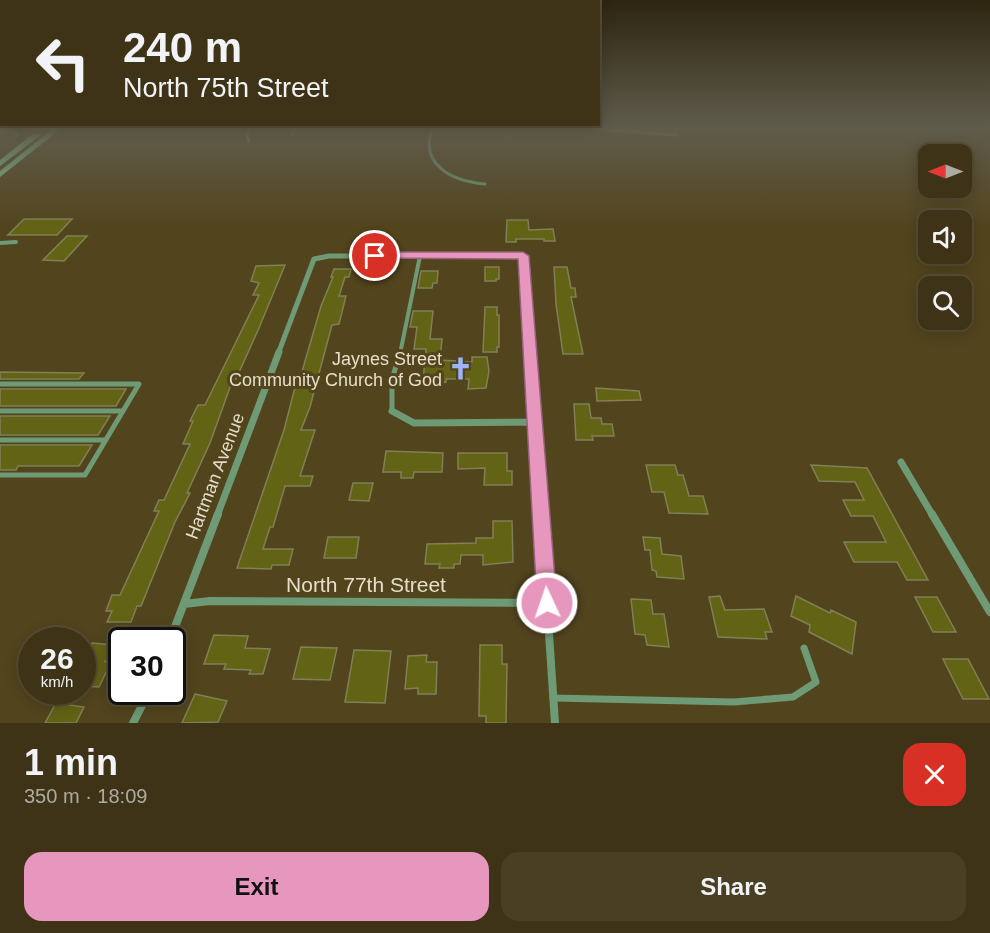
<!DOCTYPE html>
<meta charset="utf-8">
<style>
body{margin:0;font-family:Arial,sans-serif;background:#493f23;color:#f1f3f6;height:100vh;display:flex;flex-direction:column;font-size:22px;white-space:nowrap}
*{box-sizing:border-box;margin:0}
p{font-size:20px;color:#adaaa1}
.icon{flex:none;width:33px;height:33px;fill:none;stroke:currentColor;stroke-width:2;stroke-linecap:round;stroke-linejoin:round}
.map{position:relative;height:723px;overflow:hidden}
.drawer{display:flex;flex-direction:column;background:#3e3316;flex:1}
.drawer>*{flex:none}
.guide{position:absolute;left:0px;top:0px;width:600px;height:126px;box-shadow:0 3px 15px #0003,0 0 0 2px #574e35;background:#3e3316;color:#f1f3f6;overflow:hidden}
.needle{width:39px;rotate:270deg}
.fabs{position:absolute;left:918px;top:144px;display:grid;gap:12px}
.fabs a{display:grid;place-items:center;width:54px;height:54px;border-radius:12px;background:#3e3316;box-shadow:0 3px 15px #0003,0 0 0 2px #574e35;font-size:30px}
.speed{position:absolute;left:18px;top:627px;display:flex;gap:12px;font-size:30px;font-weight:700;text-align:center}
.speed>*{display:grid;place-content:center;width:78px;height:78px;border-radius:50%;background:#3e3316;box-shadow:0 3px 15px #0003,0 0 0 2px #574e35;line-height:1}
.speed small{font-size:15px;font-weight:400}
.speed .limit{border:3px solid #111;border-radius:9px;background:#fff;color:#111}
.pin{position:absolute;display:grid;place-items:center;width:51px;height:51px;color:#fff;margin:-26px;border:3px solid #fff;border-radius:50%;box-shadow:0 2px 6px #0007}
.me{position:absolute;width:66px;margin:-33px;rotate:357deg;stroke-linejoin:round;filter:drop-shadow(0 0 4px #0008)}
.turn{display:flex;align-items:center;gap:21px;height:126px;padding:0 24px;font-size:27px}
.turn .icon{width:78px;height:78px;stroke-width:2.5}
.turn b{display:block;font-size:42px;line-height:51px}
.round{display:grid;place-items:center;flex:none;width:63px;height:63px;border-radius:18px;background:#493f23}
.summary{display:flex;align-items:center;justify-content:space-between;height:102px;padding:0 24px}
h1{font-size:36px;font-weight:700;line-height:45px}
.cta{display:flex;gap:12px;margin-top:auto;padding:12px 24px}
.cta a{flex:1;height:69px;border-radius:18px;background:#e797bd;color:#111;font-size:24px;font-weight:700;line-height:69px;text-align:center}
.cta a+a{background:#493f23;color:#f1f3f6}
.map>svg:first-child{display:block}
</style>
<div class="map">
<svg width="990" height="723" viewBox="0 0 990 723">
<rect width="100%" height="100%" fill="#52441d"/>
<path fill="#636315" stroke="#7f8056" stroke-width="1.5" d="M24,219H72L57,235H8Z
M507,220H528L529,230L553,229L555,241H544V239H516V242H506Z
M67,236H87L64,261L43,260Z
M285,265L259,328L236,379H233L210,443L187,493H190L175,522L141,606H137L131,622H107L112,611H106L112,595H120L159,511H154L159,500H164L190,444H183L193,421H190L198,405H205L259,295H253L259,283L251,281L256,266Z
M485,267H499V279H496V281H485Z
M554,267H567L571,288H575L576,297H571L583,354H563L556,304Z
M334,269H351L349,277H345L339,296H346L339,324L332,325L310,407L301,430H315L300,476H313L310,486H285L273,527H270L263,549H293L289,565H272L271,569L237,568L284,430L294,391L299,382L321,306L333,277H331Z
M421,271H438L437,283H433L432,288H418Z
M485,307H497V315H499V347H497V352H483Z
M413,311H433L430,339H442L440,360L472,362V357H487L489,371L486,388L468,389L469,379H446V382L434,384L428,380H423L426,349H414L417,327H410Z
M0,372L84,373L79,379H0Z
M596,388L639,391L641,400L597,401Z
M0,389H126L116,406H0Z
M574,404H589L591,418H601L602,424H612L614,436H592L593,440H576Z
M0,416H110L98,435H0Z
M0,445H92L79,466H18L16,470H0Z
M386,451L443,453L442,472H414L413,478H401V472H383Z
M458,453H507V471H512V485H484L485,468L458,469Z
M646,465H675L678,475H683L689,496H703L708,514L669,513L664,492H652Z
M811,465L867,468L928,580H907L897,562H854L844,542H886L873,516H851L843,500H864L855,482L819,481Z
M353,483H373L369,501L349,500Z
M493,521H512L513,562L483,565V555H461L460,564H454V568H439L440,564H425L427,544L476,543V538H493Z
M328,537H359L356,558H324Z
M643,537L660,538L662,554L681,556L684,579L657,577L656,571L652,570L650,550H645Z
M720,596L725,610L764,609L772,632H765L767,639L718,637L709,597Z
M796,596L830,613L831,610L856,622L852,654L809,632L810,625L791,616Z
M915,597H937L956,632H933Z
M631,599L651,600L653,614H664L669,647L647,645L645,635L635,634Z
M214,635L248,636L245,648L270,649L263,674H249L251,670L224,669L226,664H204Z
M92,643L114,645L105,662H111L99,687L82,686V660Z
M480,645H502V664H507L506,723H486V716H479Z
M301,647L337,648L330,680L293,679Z
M354,650L391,651L385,703L345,702Z
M427,655L426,662H437L436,694H418V688L405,689L408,656Z
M943,659H968L989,699H963Z
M195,694L227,701L218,722L182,723Z
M56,703L84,707L76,723H45Z"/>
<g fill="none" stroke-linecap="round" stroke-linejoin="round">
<path stroke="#6e9a76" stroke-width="3" d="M433,127C418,165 452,181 485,184
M569,127L677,135
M292,134L296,127
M249,141L247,136L251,127"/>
<path stroke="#6e9a76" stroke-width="4" d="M0,243L16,242
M400,354L420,256"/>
<path stroke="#6e9a76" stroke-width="5" d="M0,384H139L85,475H0
M0,411H123
M392,411V380L400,352
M0,440H105"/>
<path stroke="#6e9a76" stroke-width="7" d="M553,698L734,702L793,697L816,682L804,648"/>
<path stroke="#6e9a76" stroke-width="4" d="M0,131L16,132V135"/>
<path stroke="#6e9a76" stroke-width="5" d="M278,354L314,259L329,256H523L530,354"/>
<path stroke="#6e9a76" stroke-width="7" d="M530,352L541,516
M392,411L414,423L536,422
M901,462L933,516
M217,516L279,352"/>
<path stroke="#6e9a76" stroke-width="8" d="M541,514L555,723
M932,514L990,612
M184,604L210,601L547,603
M170,640L218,514
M133,723L149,692"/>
<path fill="#82c98f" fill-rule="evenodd" d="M55,127H63L0,177V171Z
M34,133L41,135L0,166V160Z"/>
</g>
<linearGradient id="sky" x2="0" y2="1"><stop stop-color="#2d2510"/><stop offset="0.56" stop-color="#605c4c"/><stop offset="1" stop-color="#605c4c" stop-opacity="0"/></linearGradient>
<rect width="990" height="228" fill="url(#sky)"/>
<path fill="#e797bd" stroke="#96627b" stroke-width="1.5" d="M375,252H523L529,256L557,603L554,610L547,613L540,610L537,603L518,259L371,258V253Z"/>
<defs>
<symbol id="church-bare" viewBox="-9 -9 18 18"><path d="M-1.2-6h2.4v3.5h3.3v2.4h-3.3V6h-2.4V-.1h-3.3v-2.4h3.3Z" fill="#9cb4fd" stroke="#52441d" stroke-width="2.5" paint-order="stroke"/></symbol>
</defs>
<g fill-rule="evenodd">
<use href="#church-bare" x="444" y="352" width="33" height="33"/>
</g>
<g text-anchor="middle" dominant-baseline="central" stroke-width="6" stroke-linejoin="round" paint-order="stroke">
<g font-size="18" fill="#e6dec9" stroke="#52441d" text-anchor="end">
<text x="442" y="359">Jaynes Street<tspan x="442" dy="21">Community Church of God</tspan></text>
</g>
<g font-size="18" fill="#e6dec9" stroke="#52441d">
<text transform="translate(215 476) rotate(-69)">Hartman Avenue</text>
</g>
<g font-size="21" fill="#e6dec9" stroke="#52441d">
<text x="366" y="584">North 77th Street</text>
</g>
</g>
</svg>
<div class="fabs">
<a><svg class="needle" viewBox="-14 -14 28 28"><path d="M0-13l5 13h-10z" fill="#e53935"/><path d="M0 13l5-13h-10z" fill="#adaaa1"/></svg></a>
<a><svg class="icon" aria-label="sound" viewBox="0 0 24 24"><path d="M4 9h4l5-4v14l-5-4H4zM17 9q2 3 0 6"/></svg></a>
<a><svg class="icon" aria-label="search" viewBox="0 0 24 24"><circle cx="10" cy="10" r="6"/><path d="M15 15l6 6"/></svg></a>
</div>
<div class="speed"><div>26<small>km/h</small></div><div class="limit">30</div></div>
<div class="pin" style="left:375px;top:256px;background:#d93025"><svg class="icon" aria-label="arrive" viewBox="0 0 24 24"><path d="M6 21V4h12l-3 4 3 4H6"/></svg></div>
<svg class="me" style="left:547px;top:603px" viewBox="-20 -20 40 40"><circle r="17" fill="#e797bd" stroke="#fff" stroke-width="3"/><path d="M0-11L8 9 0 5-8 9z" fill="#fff"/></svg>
<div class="guide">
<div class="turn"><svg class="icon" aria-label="left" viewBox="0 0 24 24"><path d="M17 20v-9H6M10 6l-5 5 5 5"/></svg><div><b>240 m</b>North 75th Street</div></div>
</div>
</div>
<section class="drawer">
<div class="summary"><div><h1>1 min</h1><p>350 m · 18:09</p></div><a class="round" style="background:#d93025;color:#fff"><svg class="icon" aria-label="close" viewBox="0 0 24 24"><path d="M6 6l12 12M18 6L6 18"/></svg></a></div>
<div class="cta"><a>Exit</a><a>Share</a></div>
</section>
